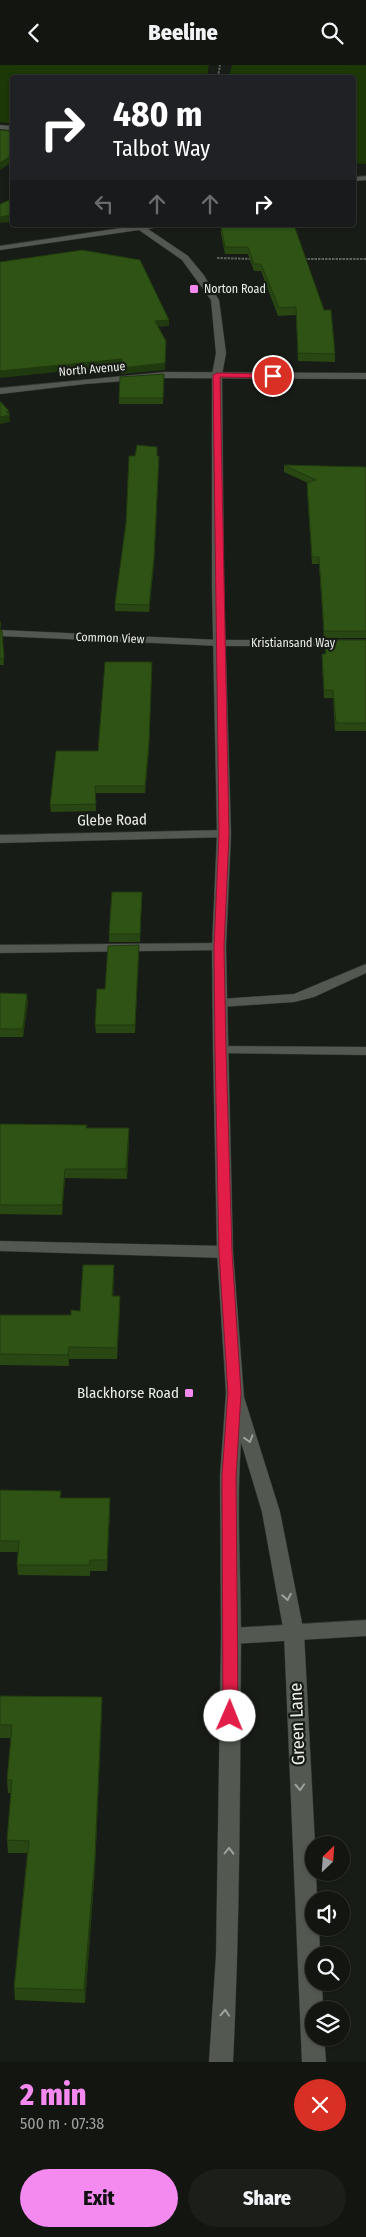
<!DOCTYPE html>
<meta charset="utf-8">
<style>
body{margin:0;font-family:"Fira Sans Condensed",sans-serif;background:#1b1e19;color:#f1f3f6;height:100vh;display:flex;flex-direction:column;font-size:19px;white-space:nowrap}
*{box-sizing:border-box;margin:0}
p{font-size:16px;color:#9c9f9f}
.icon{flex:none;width:28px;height:28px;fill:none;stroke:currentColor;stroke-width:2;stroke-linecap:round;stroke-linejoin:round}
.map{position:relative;height:1997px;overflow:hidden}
.side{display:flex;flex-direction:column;background:#121510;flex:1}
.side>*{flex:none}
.guide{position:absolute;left:10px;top:10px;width:346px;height:152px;border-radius:5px;box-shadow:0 1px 4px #0004,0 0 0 1px #313430;background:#202124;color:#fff;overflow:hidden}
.needle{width:32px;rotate:25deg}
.fabs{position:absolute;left:305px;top:1771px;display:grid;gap:10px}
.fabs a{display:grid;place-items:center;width:45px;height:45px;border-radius:50%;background:#121510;box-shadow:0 1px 4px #0004,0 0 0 1px #313430;font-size:25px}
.pin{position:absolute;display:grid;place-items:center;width:42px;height:42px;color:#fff;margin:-21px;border:2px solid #fff;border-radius:50%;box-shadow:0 1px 5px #0007}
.me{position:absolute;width:55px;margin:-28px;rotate:1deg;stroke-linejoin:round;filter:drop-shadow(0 0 4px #0008)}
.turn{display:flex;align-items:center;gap:18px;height:105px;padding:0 20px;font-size:22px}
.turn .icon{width:65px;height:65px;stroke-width:2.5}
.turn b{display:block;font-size:35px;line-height:42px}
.lanes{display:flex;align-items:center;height:48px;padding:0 20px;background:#0003;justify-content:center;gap:25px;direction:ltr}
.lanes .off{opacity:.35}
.round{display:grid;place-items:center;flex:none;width:52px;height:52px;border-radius:26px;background:#1b1e19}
.summary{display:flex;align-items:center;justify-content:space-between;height:85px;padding:0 20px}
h1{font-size:30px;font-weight:800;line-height:38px;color:#f489f0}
.primary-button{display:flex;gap:10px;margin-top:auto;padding:10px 20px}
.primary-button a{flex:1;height:58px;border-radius:30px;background:#f489f0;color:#111;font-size:20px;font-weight:800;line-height:58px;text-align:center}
.primary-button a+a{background:#1b1e19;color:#f1f3f6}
header{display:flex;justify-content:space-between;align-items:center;height:65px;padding:0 20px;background:#121510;font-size:22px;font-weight:800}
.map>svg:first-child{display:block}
</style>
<header><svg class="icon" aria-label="back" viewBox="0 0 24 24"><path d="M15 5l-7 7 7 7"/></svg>Beeline<svg class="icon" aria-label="search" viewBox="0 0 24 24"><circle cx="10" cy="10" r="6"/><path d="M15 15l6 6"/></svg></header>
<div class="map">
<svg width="366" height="1997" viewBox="0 0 366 1997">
<rect width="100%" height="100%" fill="#181c16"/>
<path fill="#1b3806" d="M0,0H209L207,12H12V59L0,57Z
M232,0H366V99L354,98V12H229Z"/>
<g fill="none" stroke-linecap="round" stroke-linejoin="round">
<defs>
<path id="lane" d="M219,878L224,879L226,882L224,885L0,888V880Z
M366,899V908L314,932L294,937L221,942L214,938L221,934L294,929Z
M220,981L366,982V990L215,988L213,985Z
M0,1176L225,1181L231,1183L233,1187L231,1191L225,1193L0,1186Z"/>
<path id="street" d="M0,60L12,61V65L0,64Z
M165,307L366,308V314L165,313L85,319L0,329V323Z
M0,565L220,575H366V581H220L0,571Z
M224,765L229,766L231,769L229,772L0,778V770Z
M366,1555V1571L231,1579L224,1577L221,1571L224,1565L231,1563Z"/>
<path id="secondary" d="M366,111V115L354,116V112Z
M141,160H154V163L148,164L188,191L203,209L219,235L226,288L222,310L224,522L231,769L226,882L233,1187L244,1332L280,1447L304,1568L315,1780L314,1808H316L317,1835H314V1862H319L320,1890H314V1918H322L323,1945H314V1972H324L326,1997H302L284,1568L262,1447L241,1377C236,1443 241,1508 241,1574C240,1715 240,1856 233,1997H209L216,1891L221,1571L220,1411L226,1328L217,1187L213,985L212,882L217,769L212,522V310L216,288L211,235L182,195L139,165L0,185V181Z"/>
</defs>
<use href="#lane" stroke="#323531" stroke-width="1"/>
<use href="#street" stroke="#323531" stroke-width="1"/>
<use href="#secondary" stroke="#323531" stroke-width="1"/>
<path stroke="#5d615b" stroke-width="2" stroke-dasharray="2.5 1" stroke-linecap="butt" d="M218,12L220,0
M217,193L253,194
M304,194H366"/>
<use href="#lane" fill="#535851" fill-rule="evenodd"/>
<use href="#street" fill="#535851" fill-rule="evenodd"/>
<use href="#secondary" fill="#535851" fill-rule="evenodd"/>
</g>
<path fill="#284712" d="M294,160L335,289V297L298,296L296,250L278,251L261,206H254L248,189H225L221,169V161Z
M164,309L163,339H119V333Z
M284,400L366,402V573H324L319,499H312L307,425L308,418L284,407Z
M154,499L149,547L115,546V539Z
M0,565L2,566L4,600H0Z
M325,575H366V666H335L333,633H324L322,597V589H325Z
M149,685L145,728H95L96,746L51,747L50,740L98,686Z
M142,827L140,877H109V869Z
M139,880L135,968H96L95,960L105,924Z
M0,928L28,936L23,972H0Z
M0,1059L87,1063L129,1073L127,1114L65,1113L62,1150L0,1149Z
M114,1211L113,1231L120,1243L117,1294H69V1301L0,1300V1250H71L80,1246Z
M0,1425L61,1433H110V1444L107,1506H90V1511L18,1510L17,1500L18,1487H0Z
M0,1631L102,1632V1645L95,1803L85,1938L15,1935L14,1923L27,1788H8L7,1775L11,1728H8L7,1715L11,1673H0Z"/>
<path fill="#203a0f" d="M12,90V97L0,105V98Z
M12,150V157L0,158V152Z
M169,255V261L155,262V256Z
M166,276L165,305L121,309V303Z
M122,294V300L0,313V306Z
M9,346L10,357L0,359V362V352L6,347Z
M159,398L154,499L149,547V540Z
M1,556V563L0,564V557Z
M152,597L149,685L145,728V721Z
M139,880V888L135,968V960Z
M27,929L28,936L23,972V964Z
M129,1063V1073L127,1114L126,1104Z
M65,1104V1113L62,1150V1140Z
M114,1200V1211L113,1243L112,1231Z
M120,1231V1243L117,1294V1283Z
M69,1282V1301L68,1290Z
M110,1433V1444L107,1506V1495Z
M102,1632V1645L95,1803L85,1938L84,1925Z"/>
<path fill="#2e5315" stroke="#203a0f" d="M0,65L12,66V90L0,98Z
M12,134V150L0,152V139Z
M223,160H294L324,245H331L335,289L298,288L296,242L279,243L261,199H254L248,182H225L221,161Z
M82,185L140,195L169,255L155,256L166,276L165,298L121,303L122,294L0,306V197Z
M164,309L163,333H119L120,312Z
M0,336L9,346L6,347L10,350L0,352Z
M137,380L157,382V391H159L154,493L149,540L115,539L126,458L129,391H135Z
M284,400L366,402V566H324L319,492H312L307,418L316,415Z
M0,565L2,566L4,594L0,593Z
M325,575H366V658H336L333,625H324L322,589H326Z
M105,597H152L149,678L145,721H95L96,739L50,740L56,686H98Z
M112,827H142L140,869H109Z
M139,880L135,960H95L97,924H105L108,881Z
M0,928L27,929L23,964H0Z
M0,1059L87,1060L86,1063H129L126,1104H65L62,1140H0Z
M83,1200H114L112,1231H120L117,1283L69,1282L68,1290L0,1289V1250H71V1245L80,1246Z
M0,1425L61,1426L60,1433H110L107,1495H90V1500H17L19,1476H0Z
M0,1631L102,1632L95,1790L84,1925L14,1923L29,1776L7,1775L12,1715H7L12,1660H0Z"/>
<defs><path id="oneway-chevron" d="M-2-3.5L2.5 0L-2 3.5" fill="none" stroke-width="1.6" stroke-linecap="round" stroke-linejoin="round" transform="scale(1.25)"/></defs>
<g stroke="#9ea29c">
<use href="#oneway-chevron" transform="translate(249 1374) rotate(73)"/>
<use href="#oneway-chevron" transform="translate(287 1532) rotate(80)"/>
<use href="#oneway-chevron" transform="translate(300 1722) rotate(87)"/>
<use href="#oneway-chevron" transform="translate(229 1786) rotate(-89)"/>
<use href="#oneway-chevron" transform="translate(225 1948) rotate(-87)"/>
</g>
<path fill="#e11d48" stroke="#92132f" d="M217,308L273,309L276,311L273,313L220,312L229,769L224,882L226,985L232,1187L241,1328L236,1411L238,1651L236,1656L230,1658L225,1656L223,1651L222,1411L228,1328L219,1187L215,985L214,882L219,769L213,310Z"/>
<g fill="#f489f0" stroke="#181c16" stroke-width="2">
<rect x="189" y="219" width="10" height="10" rx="2.5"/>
<rect x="184" y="1323" width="10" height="10" rx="2.5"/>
</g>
<g text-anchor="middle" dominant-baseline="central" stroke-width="4.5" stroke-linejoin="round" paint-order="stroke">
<g font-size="12" fill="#eaede8" stroke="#181c16" text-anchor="start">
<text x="204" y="224">Norton Road</text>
</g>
<g font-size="12" fill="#eaede8" stroke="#181c16">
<text transform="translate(92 304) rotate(-5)">North Avenue</text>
<text transform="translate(110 573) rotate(2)">Common View</text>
<text x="293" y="578">Kristiansand Way</text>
</g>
<g font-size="15" fill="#eaede8" stroke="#181c16">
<text transform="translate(112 755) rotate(-1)">Glebe Road</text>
</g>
<g font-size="15" fill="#eaede8" stroke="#181c16" text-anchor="end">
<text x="179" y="1328">Blackhorse Road</text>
</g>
<g font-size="18" fill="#eaede8" stroke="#181c16">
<text transform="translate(297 1659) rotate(-92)">Green Lane</text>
</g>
</g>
</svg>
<div class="fabs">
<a><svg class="needle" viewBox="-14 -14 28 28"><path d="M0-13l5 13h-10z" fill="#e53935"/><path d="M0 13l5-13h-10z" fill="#9c9f9f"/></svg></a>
<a><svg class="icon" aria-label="sound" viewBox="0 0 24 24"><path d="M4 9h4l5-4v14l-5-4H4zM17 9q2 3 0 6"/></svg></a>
<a><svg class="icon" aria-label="search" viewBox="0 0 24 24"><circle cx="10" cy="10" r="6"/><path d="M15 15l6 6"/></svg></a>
<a><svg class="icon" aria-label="layers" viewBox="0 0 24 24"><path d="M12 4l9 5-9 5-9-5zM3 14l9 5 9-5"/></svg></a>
</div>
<div class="pin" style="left:273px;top:311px;background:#d93025"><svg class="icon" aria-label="arrive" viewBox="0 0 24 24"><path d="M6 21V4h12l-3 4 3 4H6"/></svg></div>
<svg class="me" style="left:230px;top:1651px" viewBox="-20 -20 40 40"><circle r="19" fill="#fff"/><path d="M0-13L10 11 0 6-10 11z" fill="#e11d48"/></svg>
<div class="guide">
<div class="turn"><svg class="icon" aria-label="right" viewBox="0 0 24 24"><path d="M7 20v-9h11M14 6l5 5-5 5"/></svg><div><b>480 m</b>Talbot Way</div></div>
<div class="lanes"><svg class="icon off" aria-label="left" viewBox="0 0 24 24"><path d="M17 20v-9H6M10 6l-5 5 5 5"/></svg><svg class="icon off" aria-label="ahead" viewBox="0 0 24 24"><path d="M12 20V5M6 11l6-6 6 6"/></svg><svg class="icon off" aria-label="ahead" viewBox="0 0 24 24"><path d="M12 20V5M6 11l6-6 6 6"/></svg><svg class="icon" aria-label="right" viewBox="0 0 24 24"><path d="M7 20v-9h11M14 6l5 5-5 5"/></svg></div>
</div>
</div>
<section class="side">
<div class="summary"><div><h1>2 min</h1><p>500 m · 07:38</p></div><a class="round" style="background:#d93025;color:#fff"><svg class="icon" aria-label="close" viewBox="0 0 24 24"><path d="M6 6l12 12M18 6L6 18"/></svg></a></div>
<div class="primary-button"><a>Exit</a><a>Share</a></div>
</section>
